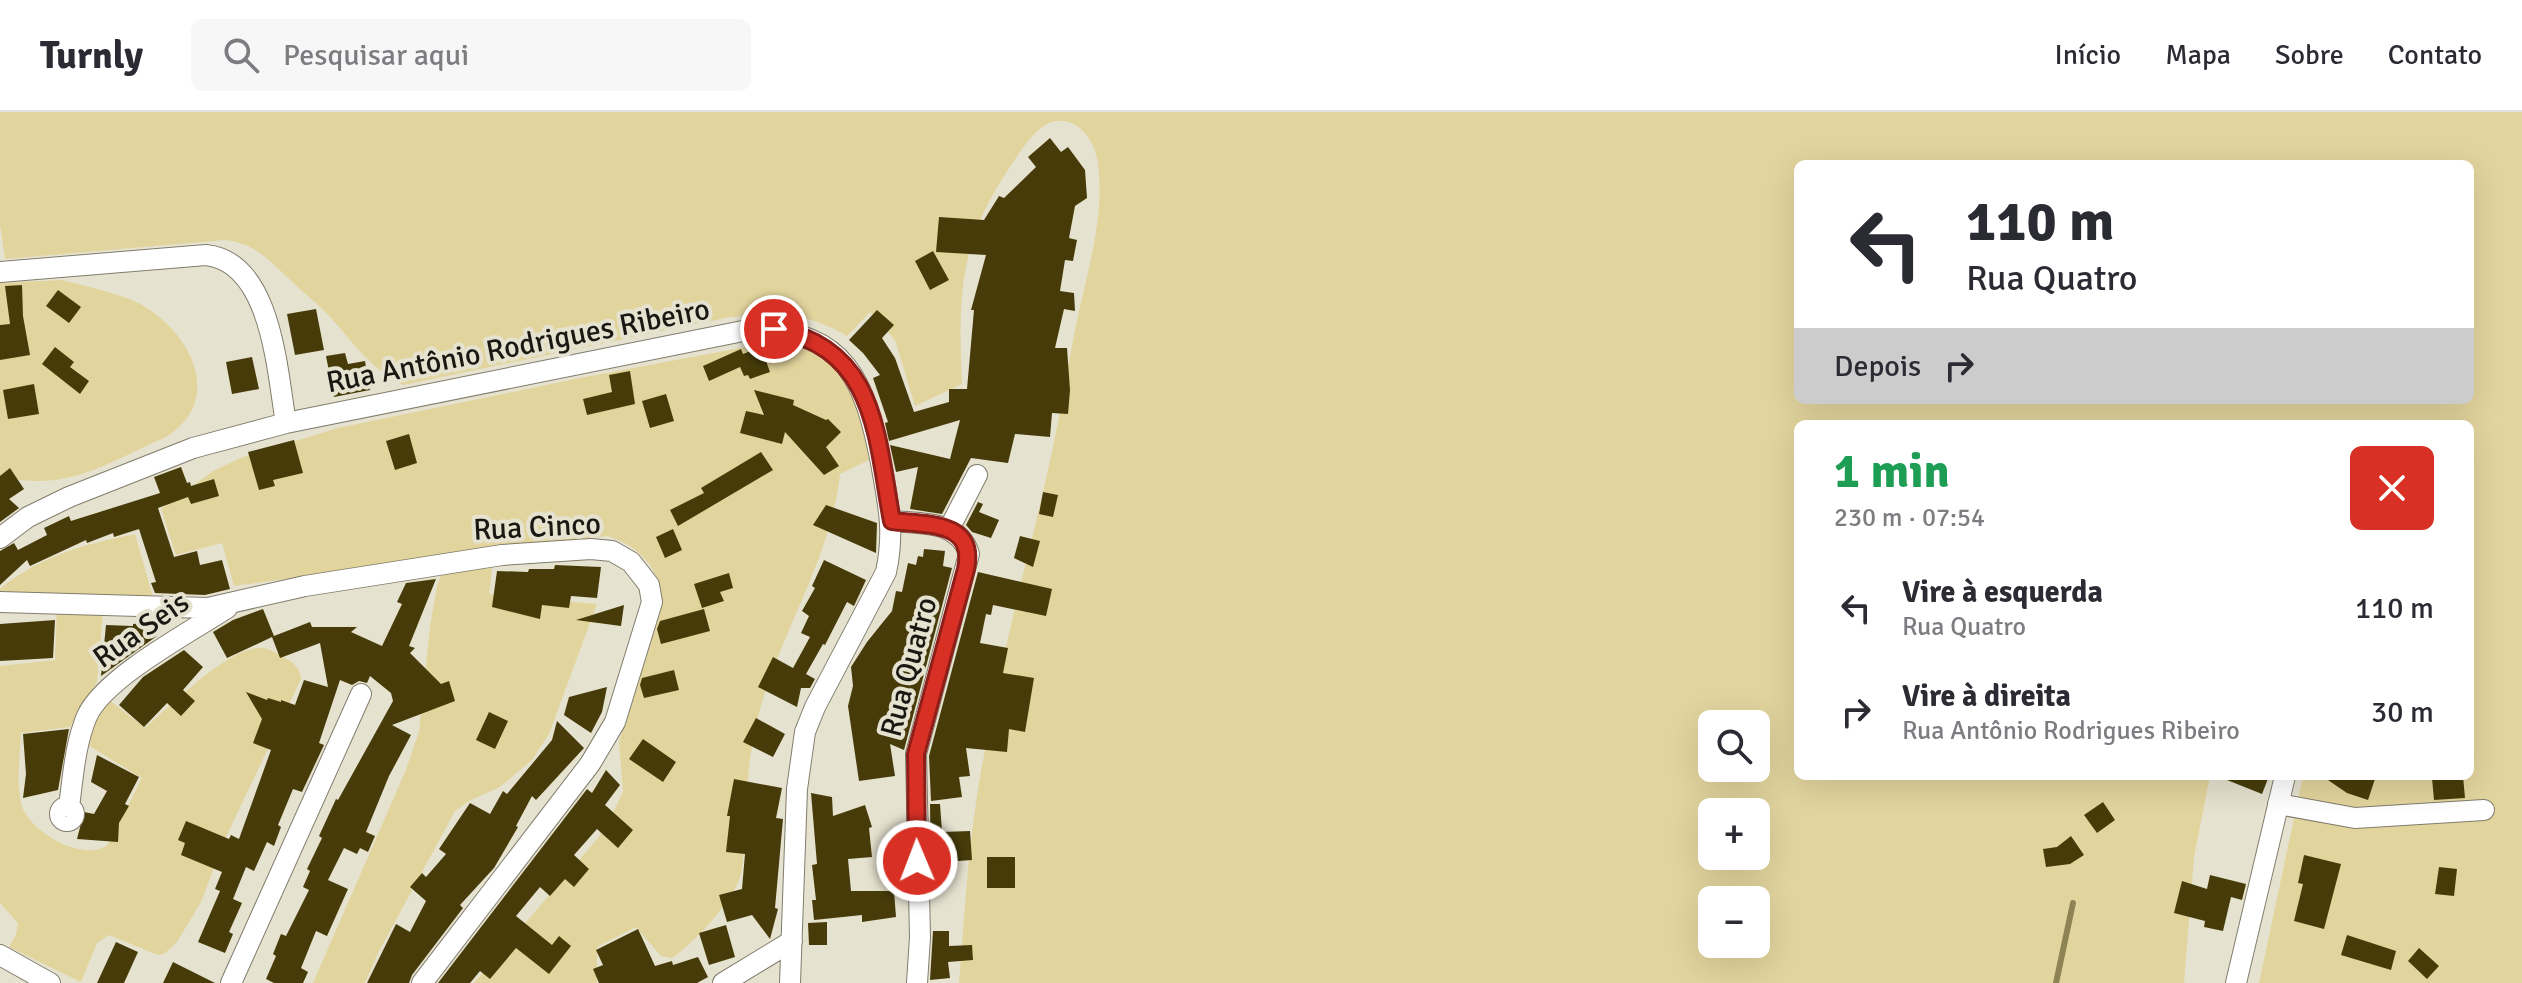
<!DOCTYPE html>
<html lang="pt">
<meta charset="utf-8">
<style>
body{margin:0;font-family:Signika,sans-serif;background:#f7f7f7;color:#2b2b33;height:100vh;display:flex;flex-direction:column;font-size:30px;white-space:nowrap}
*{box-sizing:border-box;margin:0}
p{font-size:26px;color:#7c7c81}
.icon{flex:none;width:44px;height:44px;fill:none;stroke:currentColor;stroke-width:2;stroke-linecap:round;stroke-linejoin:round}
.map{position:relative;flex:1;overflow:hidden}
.side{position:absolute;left:1794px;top:308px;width:680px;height:360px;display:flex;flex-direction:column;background:#fff;border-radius:12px;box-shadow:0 8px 32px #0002}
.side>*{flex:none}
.banner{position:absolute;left:1794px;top:48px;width:680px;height:244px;border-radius:12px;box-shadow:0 8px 32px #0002;background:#fff;color:#2b2b33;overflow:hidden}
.fabs{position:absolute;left:1698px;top:598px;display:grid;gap:16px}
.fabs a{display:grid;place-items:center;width:72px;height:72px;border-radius:12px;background:#fff;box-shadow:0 8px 32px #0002;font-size:40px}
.pin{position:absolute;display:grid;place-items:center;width:68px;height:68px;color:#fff;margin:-34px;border:4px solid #fff;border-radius:50%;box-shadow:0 2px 8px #0007}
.me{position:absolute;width:88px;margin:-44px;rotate:359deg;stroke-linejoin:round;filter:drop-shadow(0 0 6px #0008)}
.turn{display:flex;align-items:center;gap:28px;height:168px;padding:0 40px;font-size:36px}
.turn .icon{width:104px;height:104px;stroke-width:2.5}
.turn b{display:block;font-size:56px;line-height:68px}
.then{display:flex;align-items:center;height:76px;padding:0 40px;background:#0003;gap:16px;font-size:30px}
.round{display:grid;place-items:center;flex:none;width:84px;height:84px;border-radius:12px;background:#f7f7f7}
.headline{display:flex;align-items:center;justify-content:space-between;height:136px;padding:0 40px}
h1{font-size:48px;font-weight:700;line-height:60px;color:#1e9e55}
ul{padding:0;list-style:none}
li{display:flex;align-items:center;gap:24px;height:104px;padding:0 40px}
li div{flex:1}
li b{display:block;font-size:30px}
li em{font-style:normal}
header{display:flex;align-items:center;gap:48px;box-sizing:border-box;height:112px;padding:0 40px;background:#fff;border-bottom:2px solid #e1e1e2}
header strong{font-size:38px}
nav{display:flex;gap:44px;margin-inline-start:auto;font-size:28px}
.search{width:560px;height:72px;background:#f7f7f7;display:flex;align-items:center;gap:20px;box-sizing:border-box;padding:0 28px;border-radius:12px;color:#7c7c81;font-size:30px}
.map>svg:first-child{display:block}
</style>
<header>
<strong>Turnly</strong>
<div class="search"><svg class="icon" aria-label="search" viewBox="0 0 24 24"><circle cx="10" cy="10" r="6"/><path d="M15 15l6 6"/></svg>Pesquisar aqui</div>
<nav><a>Início</a><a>Mapa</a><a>Sobre</a><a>Contato</a></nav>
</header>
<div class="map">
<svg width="2522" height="871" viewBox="0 0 2522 871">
<rect width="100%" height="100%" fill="#e6e2d0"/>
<path fill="#e2d49d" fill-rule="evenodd" d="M0,0H2522V871H2259L2303,664H2470V312H1798V664H2210L2194,745L2184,871H959C964,811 967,750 976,691C982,645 994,600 1002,555C1015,491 1032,429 1046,367C1058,316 1066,264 1076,213C1087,160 1105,106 1098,52C1096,35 1086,15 1068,10C1044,2 1026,31 1014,49C959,128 958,180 962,272L915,294L895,228L870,200L847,224C802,198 774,200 725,206L403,273C366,256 345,217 316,191C307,183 297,175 288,166C268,147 254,131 225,128L5,147L0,112ZM1798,52H2470V288H1798ZM1712,612H1756V656H1712ZM1712,700H1756V744H1712ZM1712,788H1756V832H1712Z
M62,168C88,175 116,180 140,192C190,219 226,287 166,325C106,351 68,381 0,364V171Z
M778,229L805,232L842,258L863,307L869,348L840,362C830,456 769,535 753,628C747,660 746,693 744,725C743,738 744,756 739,768C729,792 694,832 672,846L661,844L636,815L597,835V871H474L598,726L617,693L623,679L619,630L661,498C665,462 642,434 607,424L234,474L222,431L176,443L161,397L213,359L243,345L338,316L580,266Z
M135,422L153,485L0,482V477C40,444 85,432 135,422Z
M492,456L489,482L597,492L549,622L532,648L500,675L471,688L455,699L377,843L365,871H313L405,660L419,620L430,515L437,474L442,461Z
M57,497L103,499L97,570L70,615L21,621C20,643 16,669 21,691C27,719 83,751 108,733L142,666L86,632L90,616L108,587L145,616C171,594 226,537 260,536C268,535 276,541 283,545C293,550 300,555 301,567L225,727L201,790L177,830L164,842L158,843L109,823L97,831L81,870L9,835L16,823L18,811L0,791V554L55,548Z"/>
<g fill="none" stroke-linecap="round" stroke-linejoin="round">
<path stroke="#8e8354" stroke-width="6" d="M2056,871L2073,791"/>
</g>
<path fill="#473c09" d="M1050,26L1061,40L1068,35L1085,58L1087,86L1075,94L1069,126L1077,128L1073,149L1065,148L1060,179L1074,181L1075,199L1064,197L1055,236H1067L1070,278L1068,302L1052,301L1050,325L1015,322L1008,351L971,346L942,402L910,397L918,355L896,360L890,333L950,347L960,308L889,329L885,311L888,310L873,266L880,263L863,241L849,228L877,198L894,213L882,226L895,246L914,300L949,290V277H967L974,198H971L986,143L936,140L939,105L984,108L999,84L1004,86L1036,55L1028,45Z
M933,139L949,168L930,178L915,149Z
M22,173L23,204L30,243L0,248V213L10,212L5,174Z
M58,178L81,195L69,211L46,194Z
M316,197L324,238L295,243L287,202Z
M55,235L74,250L70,255L89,269L80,282L42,252Z
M761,235L770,260L750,267L748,263L744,264L740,255L709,269L703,254L741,237L743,242Z
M345,241L348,252L365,249L370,278L334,285L326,244Z
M252,245L259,277L232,282L226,250Z
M630,259L635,292L587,303L583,287L612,280L609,263Z
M34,272L39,302L8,307L3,278Z
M754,278L794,288L793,293L826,308L828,307L841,320L826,335L839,354L824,363L785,320L782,332L740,321L746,299L764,303Z
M666,282L674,309L650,316L642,289Z
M409,322L417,351L395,358L386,329Z
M294,328L303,361L273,368L275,374L259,378L248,340Z
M761,340L773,358L678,414L670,398L704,381L701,376Z
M181,355L187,371L190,370L191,374L214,367L219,384L191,392L188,385L158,396L174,445L197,439L200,453L222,448L230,477L205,483L155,481L151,471L156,470L139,417L114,425L113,421L87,431L86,428L30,454L27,448L0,473V439L14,431L18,438L47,423L44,416L69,404L71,409L160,381L154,365Z
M10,356L24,377L9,387L19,396L0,410V364Z
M1043,380L1058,383L1053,405L1039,402Z
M978,390L983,392L979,400L999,408L991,426L972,420L966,413Z
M826,393L877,411L876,441L813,413Z
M673,417L682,438L665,446L656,425Z
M1020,424L1040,429L1033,455L1014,446Z
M924,437L945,439L943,454L952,456L904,638L890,632L895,664L859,669L848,594L853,574L851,555L867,530L892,499L896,479L902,480L908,451L916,453L918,444L923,445Z
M824,448L866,468L854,494L847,490L825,533L823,532L806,562L815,567L810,576H801L797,595L758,575L773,545L793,556L810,525L801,521L809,504L802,499L815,476L812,474Z
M555,453L601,455L597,486L571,484L569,496L542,493L540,507L492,495L497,459L528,460L529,457H554Z
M978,460L1052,477L1046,504L993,493L991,503L986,502L980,531L1008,536L1003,561L1034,566L1025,620L1009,617L1007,640L966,636L970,664L959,665L962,685L931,689L929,644Z
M729,461L733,476L720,480L724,489L702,496L694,472Z
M436,467L409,534L415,536L410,541L441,572L449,569L455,589L392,613L411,623L389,664L366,720L375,724L368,740L360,736L357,742L344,736L328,768L348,777L327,824L316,819L301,856L308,860L303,871H274L266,867L276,844L273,842L281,822L286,824L309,778L303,775L310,759L307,757L322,726L319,724L336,687L338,688L393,589L391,581L370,564L367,571L359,569L352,573L340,568L319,631L324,633L302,680L293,677L278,713L281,715L274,734L267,730L254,759L246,755L233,787L242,791L229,820L233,822L225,841L198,830L220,779L215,777L222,760L181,743L185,731L178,728L186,709L229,727L231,723L239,727L271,638L253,631L262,607L246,580L267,588L268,586L281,590V588L295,593L304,568L328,575L320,531L280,546L272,525L227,546L213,520L233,508L263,497L274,524L310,510L312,515H357L351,520L382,534L402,492L397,490L406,471Z
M624,493L621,514L576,508Z
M704,497L710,519L661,532L657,517L660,509Z
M55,508L53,546L0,549V512Z
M153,510L157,524L101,564L106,513L133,514V512Z
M184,538L203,555L183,578L195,589L181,604L167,591L144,615L119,593L143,565Z
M674,558L679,578L644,586L640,573L642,566Z
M607,575L602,600L591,621L564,603L569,585Z
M489,600L508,609L495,637L476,628Z
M756,606L785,622L773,645L743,630Z
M557,609L584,636L536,688L532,684L516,714L518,715L494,756L460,793L463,796L412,863L409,871H367L396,812L410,820L426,789L410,775L422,761L426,765L446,742L439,737L470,691L490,702L503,679L507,682L552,628Z
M69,617L58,678L23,686L26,662L23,622Z
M643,627L676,650L663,670L629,647Z
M97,643L139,665L125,692L129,694L119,711L118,730L77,727L84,700L94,702L107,679L91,670Z
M606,658L620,673L605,693L633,718L618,736L597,717L574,743L589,757L574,775L565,767L550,784L540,775L516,804L552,833L559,824L571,834L549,862L516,836L490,867L480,859L470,871H438L587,677L592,681Z
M2217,664H2269L2262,682Z
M2322,664H2376L2368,688L2347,681Z
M2463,664L2465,686L2434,688L2432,666Z
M734,667L782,676L776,706L783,707L775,796L778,797L770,827L752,803L727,810L719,783L742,777L745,742L726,740L730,704H727Z
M811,681L832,685L833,704L865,693L872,715L869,716L872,745L848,747L851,779H894L896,805L862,810V803L814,808L812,788H816L812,753L817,752Z
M2103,690L2115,708L2097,721L2084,703Z
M930,692H940L942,720L970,719L972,748L931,751Z
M2071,724L2084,743L2070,752L2046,755L2043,737L2057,735Z
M2304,743L2341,752L2324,817L2294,809L2303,772L2298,771Z
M987,745H1015V776H987Z
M2439,755L2457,757L2454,784L2435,782Z
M2210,763L2246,772L2242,788L2231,785L2223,819L2204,815L2205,809L2174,801L2182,769L2207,777Z
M827,810V833H809L808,811Z
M726,813L735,845L709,853L699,821Z
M638,817L655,854L672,849L673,853L698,845L708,865L697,871H599L593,857L603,853L596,838Z
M933,819H949V834L972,833L973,848L948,850L950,866L930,868Z
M2347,823L2396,839L2391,858L2341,843Z
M116,830L138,840L124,871H97Z
M2419,836L2439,854L2427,867L2408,849Z
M173,850L215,871H163Z"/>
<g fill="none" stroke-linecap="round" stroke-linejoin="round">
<defs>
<path id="minor" d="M0,160L206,143C272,150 277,260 286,311
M892,409C921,412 959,408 969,442L916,642L920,825L917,871
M949,417L977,363
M0,426L28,405L69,385L193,336L286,311L753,217C846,219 865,269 881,351C888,391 895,419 886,460L815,595L805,620L797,677L790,871
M0,490L208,496L305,474L502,443L591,437L612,439L631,450L649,473L652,490L615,610L590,652L422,871
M2278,692L2355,706L2484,698
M60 702a7 7 0 1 1 14 0a7 7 0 1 1-14 0Z
M69,695C73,665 75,632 87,604C104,566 190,520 227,496
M0,843L50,871
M231,871L361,582
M723,871L792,829
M2236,871L2285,664"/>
</defs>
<use href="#minor" stroke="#817d6d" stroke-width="22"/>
<use href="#minor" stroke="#fff" stroke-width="20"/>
</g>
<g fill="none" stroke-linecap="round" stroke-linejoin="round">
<defs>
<path id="route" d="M774,217C877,236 876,324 892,409C925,413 976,408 966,457L916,642L917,749"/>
</defs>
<use href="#route" stroke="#8d1f18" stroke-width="20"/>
<use href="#route" stroke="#d93025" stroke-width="14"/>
</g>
<g text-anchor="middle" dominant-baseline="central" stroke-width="8" stroke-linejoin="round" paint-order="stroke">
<g font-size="30" fill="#1a1812" stroke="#e6e2d0">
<text transform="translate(518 234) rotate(-11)">Rua Antônio Rodrigues Ribeiro</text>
<text transform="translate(537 415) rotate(-3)">Rua Cinco</text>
<text transform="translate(141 518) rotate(-35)">Rua Seis</text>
<text transform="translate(909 555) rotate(-75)">Rua Quatro</text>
</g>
</g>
</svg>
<div class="fabs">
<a><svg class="icon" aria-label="search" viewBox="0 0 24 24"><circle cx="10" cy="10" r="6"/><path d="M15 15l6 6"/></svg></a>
<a>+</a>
<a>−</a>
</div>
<div class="pin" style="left:774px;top:217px;background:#d93025"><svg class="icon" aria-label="arrive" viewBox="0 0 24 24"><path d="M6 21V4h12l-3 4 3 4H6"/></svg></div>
<svg class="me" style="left:917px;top:749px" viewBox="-20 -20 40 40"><circle r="17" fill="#d93025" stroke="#fff" stroke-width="3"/><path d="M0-11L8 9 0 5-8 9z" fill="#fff"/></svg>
<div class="banner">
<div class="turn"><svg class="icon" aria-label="left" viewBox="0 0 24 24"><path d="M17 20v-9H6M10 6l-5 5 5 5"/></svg><div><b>110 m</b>Rua Quatro</div></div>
<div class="then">Depois<svg class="icon" aria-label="right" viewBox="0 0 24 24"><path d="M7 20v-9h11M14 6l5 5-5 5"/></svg></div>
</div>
<section class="side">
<div class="headline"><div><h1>1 min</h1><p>230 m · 07:54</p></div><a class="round" style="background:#d93025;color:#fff"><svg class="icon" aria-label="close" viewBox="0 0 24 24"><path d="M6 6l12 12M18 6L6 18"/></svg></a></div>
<ul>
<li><svg class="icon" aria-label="left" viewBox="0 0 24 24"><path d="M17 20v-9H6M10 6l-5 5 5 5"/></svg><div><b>Vire à esquerda</b><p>Rua Quatro</p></div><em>110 m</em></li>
<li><svg class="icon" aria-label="right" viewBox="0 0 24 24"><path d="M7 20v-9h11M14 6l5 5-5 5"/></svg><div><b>Vire à direita</b><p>Rua Antônio Rodrigues Ribeiro</p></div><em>30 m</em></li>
</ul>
</section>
</div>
